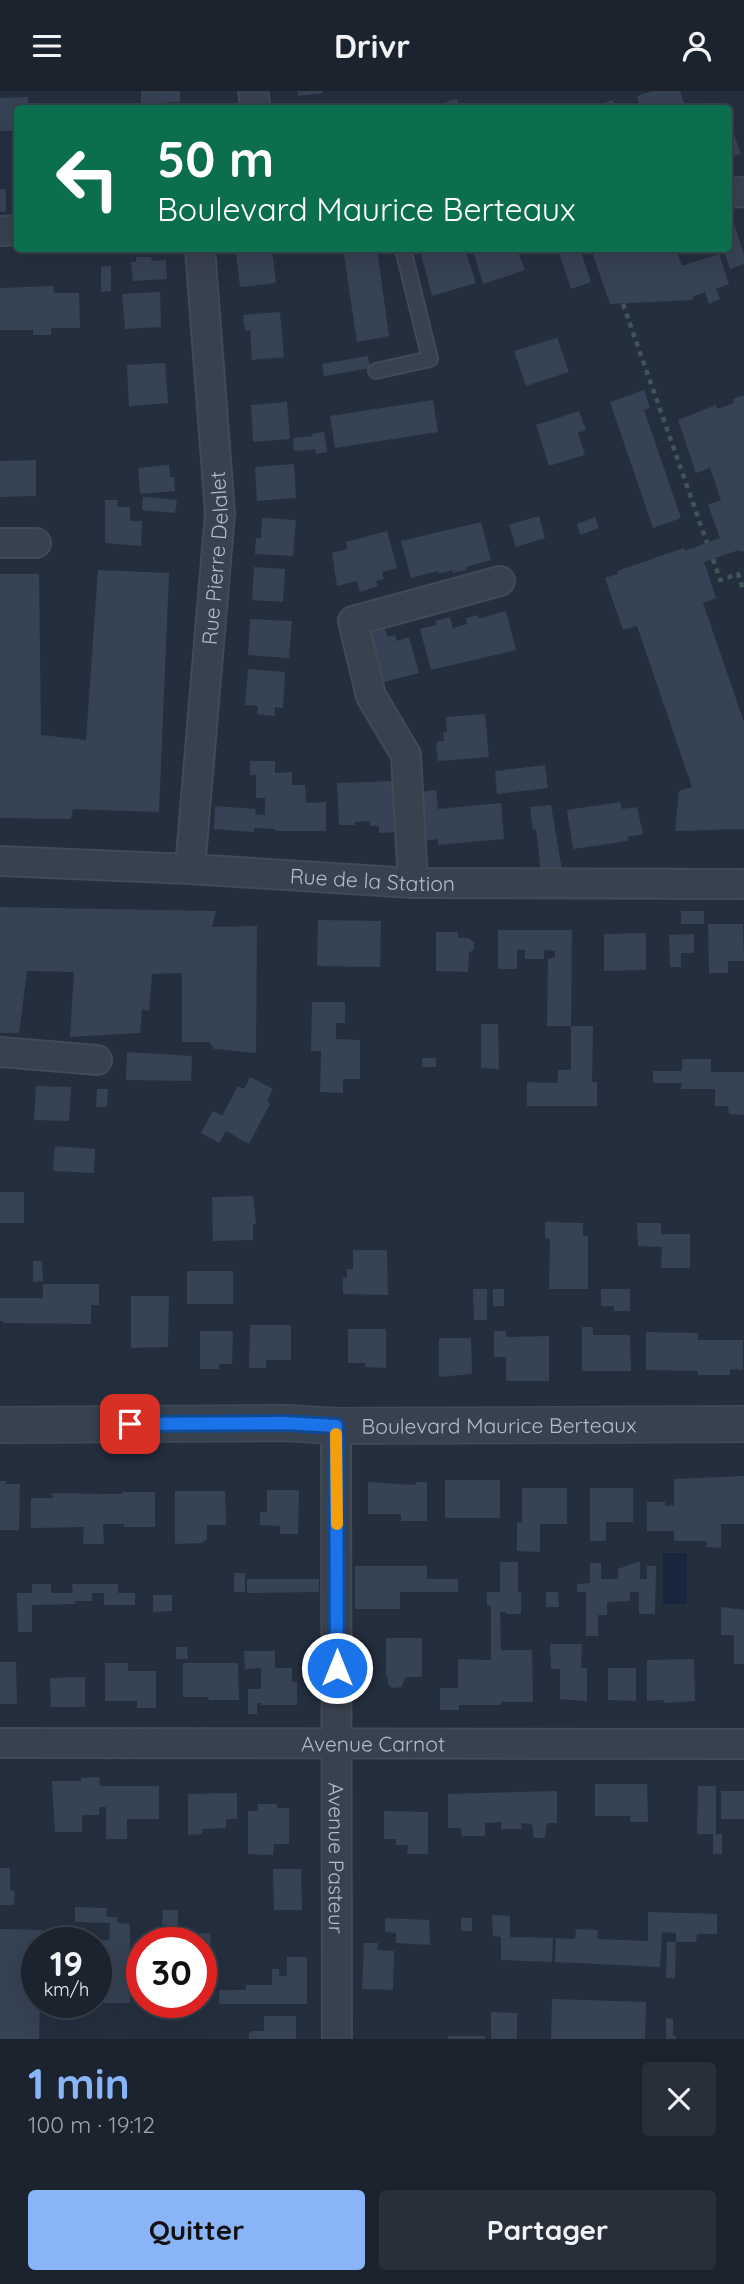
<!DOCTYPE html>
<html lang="fr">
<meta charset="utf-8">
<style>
body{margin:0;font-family:Quicksand,sans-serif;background:#282f3a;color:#f1f3f6;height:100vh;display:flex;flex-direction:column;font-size:26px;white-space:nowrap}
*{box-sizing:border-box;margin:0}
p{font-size:23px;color:#a0a4aa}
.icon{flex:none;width:38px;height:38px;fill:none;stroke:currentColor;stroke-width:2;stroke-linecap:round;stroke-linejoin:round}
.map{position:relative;height:1948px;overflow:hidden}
.panel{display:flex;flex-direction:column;background:#1b232e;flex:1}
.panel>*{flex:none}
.guide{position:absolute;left:14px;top:14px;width:718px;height:147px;border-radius:7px;box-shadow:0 7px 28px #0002,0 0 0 2px #39404a;background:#0b6e4f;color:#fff;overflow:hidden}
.speed{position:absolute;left:21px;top:1836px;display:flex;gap:14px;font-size:35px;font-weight:700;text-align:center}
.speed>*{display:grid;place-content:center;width:91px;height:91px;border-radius:50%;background:#1b232e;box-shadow:0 7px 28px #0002,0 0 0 2px #39404a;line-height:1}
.speed small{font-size:18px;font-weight:400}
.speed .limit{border:10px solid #d22;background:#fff;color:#111}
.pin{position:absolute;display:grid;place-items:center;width:60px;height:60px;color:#fff;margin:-30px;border-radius:14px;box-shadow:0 4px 10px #0006}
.me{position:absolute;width:77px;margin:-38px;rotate:0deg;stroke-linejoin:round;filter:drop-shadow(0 0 5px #0008)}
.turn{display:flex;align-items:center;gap:24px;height:147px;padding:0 28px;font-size:32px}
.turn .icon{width:91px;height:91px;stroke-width:2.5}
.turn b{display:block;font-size:49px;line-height:60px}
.round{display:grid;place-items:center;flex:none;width:74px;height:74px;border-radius:7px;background:#282f3a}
.overview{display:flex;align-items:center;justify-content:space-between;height:119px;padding:0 28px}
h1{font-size:42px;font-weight:700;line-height:52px;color:#8ab4f8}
.primary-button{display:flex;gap:14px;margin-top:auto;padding:14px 28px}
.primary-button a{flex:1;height:80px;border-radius:7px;background:#8ab4f8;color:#111;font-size:28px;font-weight:700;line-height:80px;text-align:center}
.primary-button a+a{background:#282f3a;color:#f1f3f6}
header{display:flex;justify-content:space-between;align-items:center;height:91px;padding:0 28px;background:#1b232e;font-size:32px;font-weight:700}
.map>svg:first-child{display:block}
</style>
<header><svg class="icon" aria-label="menu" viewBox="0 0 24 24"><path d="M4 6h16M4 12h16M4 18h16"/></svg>Drivr<svg class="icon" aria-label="person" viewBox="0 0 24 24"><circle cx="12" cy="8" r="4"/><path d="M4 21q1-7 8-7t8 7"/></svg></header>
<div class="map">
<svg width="744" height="1948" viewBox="0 0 744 1948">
<rect width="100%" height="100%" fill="#242f3e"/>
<path fill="#17263c" d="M663,1462H687V1513H663Z"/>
<path fill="#364354" d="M141,0H180V11L159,12L160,18H147V13H141Z
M298,0H323V2L298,5Z
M653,0H680L686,18H641L637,5Z
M28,6V18H18V40H0V7Z
M457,8L460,18H426V17Z
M613,9L615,18H589V17Z
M731,34L741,63L728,67V35Z
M0,98H6V121H0Z
M728,121H730L744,163V173L730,178L723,158H728Z
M343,158H377L389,245L357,251Z
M444,158H465L476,192L432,205L421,163Z
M490,158H517L525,179L483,193L474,163Z
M563,158H580L591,191L571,198L558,159Z
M591,158H676L682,175L719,163L729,193L716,198L720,208L709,213L705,201L692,206L693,209L610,213Z
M272,159L276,192L240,196L236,162Z
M136,166H151L152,170L166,169L167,188L133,190L131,171H136Z
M101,175H111V200L101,201Z
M53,195L54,202H79L80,237H51V244H33V239H0V197Z
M160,201L161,236L125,238L122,203Z
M280,221L284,266L252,269L250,239L245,240L243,224Z
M557,247L569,281L526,295L514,260Z
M368,265L370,277L324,285L322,273Z
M165,272L168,312L129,315L127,274Z
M644,299L650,317L644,319L681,427L653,437L610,311Z
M744,304V460L740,461L739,459L704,471L716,507L703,512L744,631V738L675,740L679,700L692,696L637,535L623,539L605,487L618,483L617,480L684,457L685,460L720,447L708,414L721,409L710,377L696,382L678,329L716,314L717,318L734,312L733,308Z
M433,309L438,341L335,357L330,325Z
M287,311L290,348L253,351L251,314Z
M579,320L586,339L578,342L585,364L549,375L536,334Z
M324,341L327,361L316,363L315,358L294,360L293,347L313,345L312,343Z
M36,369V405L0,406V370Z
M294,373L296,407L257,410L255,376Z
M169,374L170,386H174L175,400L140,403L138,377Z
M143,406L177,409L175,422L142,419Z
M105,409H118L117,416H130V430H142L141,455L105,452Z
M539,425L545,447L516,456L509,434Z
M595,426L599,437L580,444L577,433Z
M262,427L296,429L293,465L255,463L256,447H261Z
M481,431L491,469L466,476V479L453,482L452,479L439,483L438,480L411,487L401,450Z
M387,440L397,477L382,481L384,488L376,490L378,495L360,501L357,490L337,495L332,462L347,458L346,451Z
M254,476L285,478L283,511L252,509Z
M98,479L169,482L159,721L73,718L71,728L0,727V483H39L41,644L86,649Z
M506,520L516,559L431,579L420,538L436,534L435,530L450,526L453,537L467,533L466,527L478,524V528Z
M250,528L292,530L289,567L248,564Z
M385,538L387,546L395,544L397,550L409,546L419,582L380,592L367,543Z
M248,578L285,581L283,617L275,616V625L257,623L258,615L245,614Z
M485,623L489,666L438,670L436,653L438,650H444L443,642L447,641L446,626Z
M250,670H275V682L292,681V694H305L306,712L326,711V740H275V738L254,737V741L214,738L215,715L256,718L255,723L265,724V707H256V684H250Z
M545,674L548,697L497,703L495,680Z
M396,690L398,741L379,742V735H370V730L355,731V734H339L337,692Z
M436,699L438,718L501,712L504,748L438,754V748L424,750L418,701Z
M620,711L622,718L637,716L643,743L627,746L628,750L573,758L567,719Z
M551,714L562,779L541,780L536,738L533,739L530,716Z
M0,816L216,820L212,836L257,835L256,962L214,958L209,951H182V882L152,883L149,920L142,918L140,942L70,946L74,881L27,880L19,942H0Z
M681,820H704V833H681Z
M318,829L381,830L380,876L317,875Z
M708,833H743L744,870H728V882H709Z
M498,839H572L571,935H547L548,868L555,866V860L544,859V868H525V859H517V878H498Z
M436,841H458V847H468L474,851V858L469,862L468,881L436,880Z
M646,842V879L604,880V843Z
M694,843V862H681V876H670L669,844Z
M312,911H345V932H336V948L360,949V988H343V1002L320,1001L321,960H311Z
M481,933H498L499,978L481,977Z
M571,935H593L592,991H597V1015H527V991L558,992V979H571Z
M127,961L192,965L191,990L126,989Z
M422,967H436V976H422Z
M682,968H711V981H744V1024L729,1023L728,1015H715V998H681L682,992H653V980H682Z
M250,986L273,998L267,1010L270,1013L249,1053L226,1040L219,1052L201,1042L213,1020L222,1025L238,995L244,998Z
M36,995L71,996L69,1030L34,1029Z
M97,998H108L107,1016H96Z
M55,1055L95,1058L94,1082L53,1080Z
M0,1101H24V1132H0Z
M253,1105L256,1133H253V1149L213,1150L212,1106Z
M545,1131L583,1132V1145H588V1198H549L550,1148L545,1147Z
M637,1132H661V1143H690V1177H661L662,1156L638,1155Z
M353,1159H387L388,1204L343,1203V1187H347V1178H353Z
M33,1170H42L43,1190L33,1191Z
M187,1180H233V1213H187Z
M43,1193H99V1214H91V1233L3,1232V1230H0V1207H43Z
M473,1198H487V1229H474Z
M493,1198H504V1215H493Z
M601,1198H630V1220H614V1215H601Z
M131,1205H169L168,1256L131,1257Z
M250,1234H291V1269H266V1277H249Z
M582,1236H593V1244H630L631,1280H582Z
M348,1238H386V1277L365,1276V1272H348Z
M200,1240H233L232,1273H219V1278H200Z
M494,1240H506V1246L549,1245V1290H506V1266H494Z
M646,1241L698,1242V1249H743V1279L730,1278V1284H698V1280L646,1279Z
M439,1247H471L472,1283L439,1286Z
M744,1385V1433H721V1457L707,1456V1450H674V1440H647V1411H665V1415L674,1414V1388Z
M445,1389H500V1427H445Z
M0,1390H6V1393H20L19,1439H0Z
M368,1391L416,1394V1391H427V1430H401V1423H368Z
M522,1397H567V1433H540V1461L517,1460V1432H522Z
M590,1397H633V1431H606V1450H590Z
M267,1399H299L298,1443H280V1435L260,1434V1421H267Z
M175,1400H225L226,1434H207V1448L202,1452L175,1453Z
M122,1401H155V1436H124V1433H103L104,1453H83L84,1436L31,1437V1407H53L52,1402L103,1403H122Z
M640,1470V1488H647V1475H656L655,1523H639V1501H630V1510L607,1511V1524H598V1545H586V1501H577V1493L590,1492V1472H601V1488H618V1478Z
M500,1471H518V1501H521V1523H506V1521H500L501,1559H532L533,1611H501V1614H459V1619H440V1597H458V1568L491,1569V1515H487V1501H500Z
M355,1475H427V1488H458V1501H400V1518H355Z
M234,1482H245V1501H234Z
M247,1488H319V1501L247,1502Z
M32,1493H51V1502H73L72,1493H118V1502H135V1514H104V1502H92V1510H75L76,1513L32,1514V1541H18L17,1502H32Z
M546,1501H558L559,1516H546Z
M153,1504H172V1520L153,1521Z
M721,1516L744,1519V1573H734V1544H721Z
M386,1547H422V1586H405L402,1596L392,1597L388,1593V1586H386Z
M550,1553H582L581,1577H587V1610L560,1608V1578H551Z
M176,1556H187L188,1568H176Z
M244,1560H275V1577H292V1591H297V1614H261V1612H257V1623H248V1598H261V1577L245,1578Z
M694,1568L695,1610L663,1612L664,1609L647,1610V1569Z
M0,1571H16L17,1613H0Z
M105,1572H128V1580H156V1617H137V1610H105Z
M183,1572H238L239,1609H208L209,1606H183Z
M608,1577H636V1610L608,1609Z
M85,1586V1616H51L50,1587Z
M99,1686L100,1695H159V1728H127V1748H106V1716H99V1724H82V1741H55L52,1690H81V1687Z
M595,1693H647L648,1731H630V1725H595Z
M698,1695H716V1743H722V1763H713V1743H697Z
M557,1700V1732H547L545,1747H534L532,1733L521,1732L522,1738H501V1731L485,1732V1745H462L461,1737H448V1703Z
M721,1700H744V1728H721Z
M237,1702V1728H226V1737L202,1738V1743L188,1744V1703Z
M258,1713H277V1717H289V1753H274L273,1764L248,1763V1720H258Z
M384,1720L428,1721V1763H407L408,1754H396V1748H384Z
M0,1777H10V1799L15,1800L14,1814H0Z
M273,1778H301L302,1819H274Z
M75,1816L107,1817L106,1826H117V1832L130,1833V1912H102V1849H109L110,1832L75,1831Z
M163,1819H178V1834H162Z
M648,1821L717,1823V1843H697L696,1851H676L675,1887H666L667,1851H676V1842L662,1841L660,1876L555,1871L556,1847L575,1848L576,1838L598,1839L597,1848L648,1850Z
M492,1824L510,1825V1846L553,1847L552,1871L501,1869V1846L493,1845Z
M385,1827L429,1829L430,1854L396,1852V1842L385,1841Z
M461,1827H472V1840H461Z
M0,1838L42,1839L41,1852H37V1911H40L39,1948H0Z
M210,1842L213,1894L201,1895V1852H167V1845Z
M364,1852H378L377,1859L394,1860L393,1899L362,1898Z
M287,1866H307V1913H219V1899H246V1894H272V1878H279V1885H287Z
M552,1908L646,1911L645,1948H551Z
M491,1921L517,1922V1948H491Z
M264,1925H296V1948H249V1942L253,1940H264Z
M666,1927L673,1928V1945H676V1948H666Z
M448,1945H485V1948H448Z"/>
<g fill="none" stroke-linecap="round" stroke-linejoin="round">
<defs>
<path id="service" d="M376,280L430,268L403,158"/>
<g id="minor">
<path d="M253,0L256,18"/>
<path d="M728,102L744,101"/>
<path d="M0,140L18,139"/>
<path d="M0,452H36"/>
<path id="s1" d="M0,770L190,778L413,792L744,793"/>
<path id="s2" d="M190,778L220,422L200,158"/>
<path d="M413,792L406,664L371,605L353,530L500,490"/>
<path d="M0,961L97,969"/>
<path id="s3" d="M336,1335L337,1948"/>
<path id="s4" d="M0,1652L744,1653"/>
</g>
<g id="tertiary">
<path id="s5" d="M0,1334L285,1332L336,1335L744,1333"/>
</g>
</defs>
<use href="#service" stroke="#414a57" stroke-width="18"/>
<use href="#minor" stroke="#414a57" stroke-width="32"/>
<use href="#tertiary" stroke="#414a57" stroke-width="38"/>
<path stroke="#3f5557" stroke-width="4.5" stroke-dasharray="5 5" stroke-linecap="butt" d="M623,213L707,452
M713,468L720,489L738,483L744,501"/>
<use href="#service" stroke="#38414e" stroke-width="14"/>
<use href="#minor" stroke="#38414e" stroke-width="28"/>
<use href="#tertiary" stroke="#38414e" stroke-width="35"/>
</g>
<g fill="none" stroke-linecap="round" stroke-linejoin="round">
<defs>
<path id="route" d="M130,1333L285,1332L336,1335L337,1577"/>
</defs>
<use href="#route" stroke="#114b97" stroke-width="18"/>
<use href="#route" stroke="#1a73e8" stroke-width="12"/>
<path stroke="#f59e0b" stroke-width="12" d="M336,1343L337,1433"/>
</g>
<g text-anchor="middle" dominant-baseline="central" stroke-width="7" stroke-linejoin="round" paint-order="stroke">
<g font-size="21" fill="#b4bcc9" stroke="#1d2633">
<text stroke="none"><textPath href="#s2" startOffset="312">Rue Pierre Delalet</textPath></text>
<text stroke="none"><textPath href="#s1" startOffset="373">Rue de la Station</textPath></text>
<text stroke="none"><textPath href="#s5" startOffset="499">Boulevard Maurice Berteaux</textPath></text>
<text stroke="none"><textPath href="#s4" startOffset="373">Avenue Carnot</textPath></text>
<text stroke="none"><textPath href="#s3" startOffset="432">Avenue Pasteur</textPath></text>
</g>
</g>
</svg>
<div class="speed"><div>19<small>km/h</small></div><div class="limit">30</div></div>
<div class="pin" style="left:130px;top:1333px;background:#d93025"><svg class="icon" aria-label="arrive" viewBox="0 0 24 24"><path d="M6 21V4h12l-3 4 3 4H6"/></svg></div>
<svg class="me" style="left:337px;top:1577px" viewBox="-20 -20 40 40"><circle r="17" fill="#1a73e8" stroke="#fff" stroke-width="3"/><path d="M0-11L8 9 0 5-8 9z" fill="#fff"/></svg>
<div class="guide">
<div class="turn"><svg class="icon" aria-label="left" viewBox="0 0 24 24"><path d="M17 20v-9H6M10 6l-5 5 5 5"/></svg><div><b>50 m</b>Boulevard Maurice Berteaux</div></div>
</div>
</div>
<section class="panel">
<div class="overview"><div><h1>1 min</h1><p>100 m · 19:12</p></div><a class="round"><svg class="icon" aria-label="close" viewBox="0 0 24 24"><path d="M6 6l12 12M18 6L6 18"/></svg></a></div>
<div class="primary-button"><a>Quitter</a><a>Partager</a></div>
</section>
